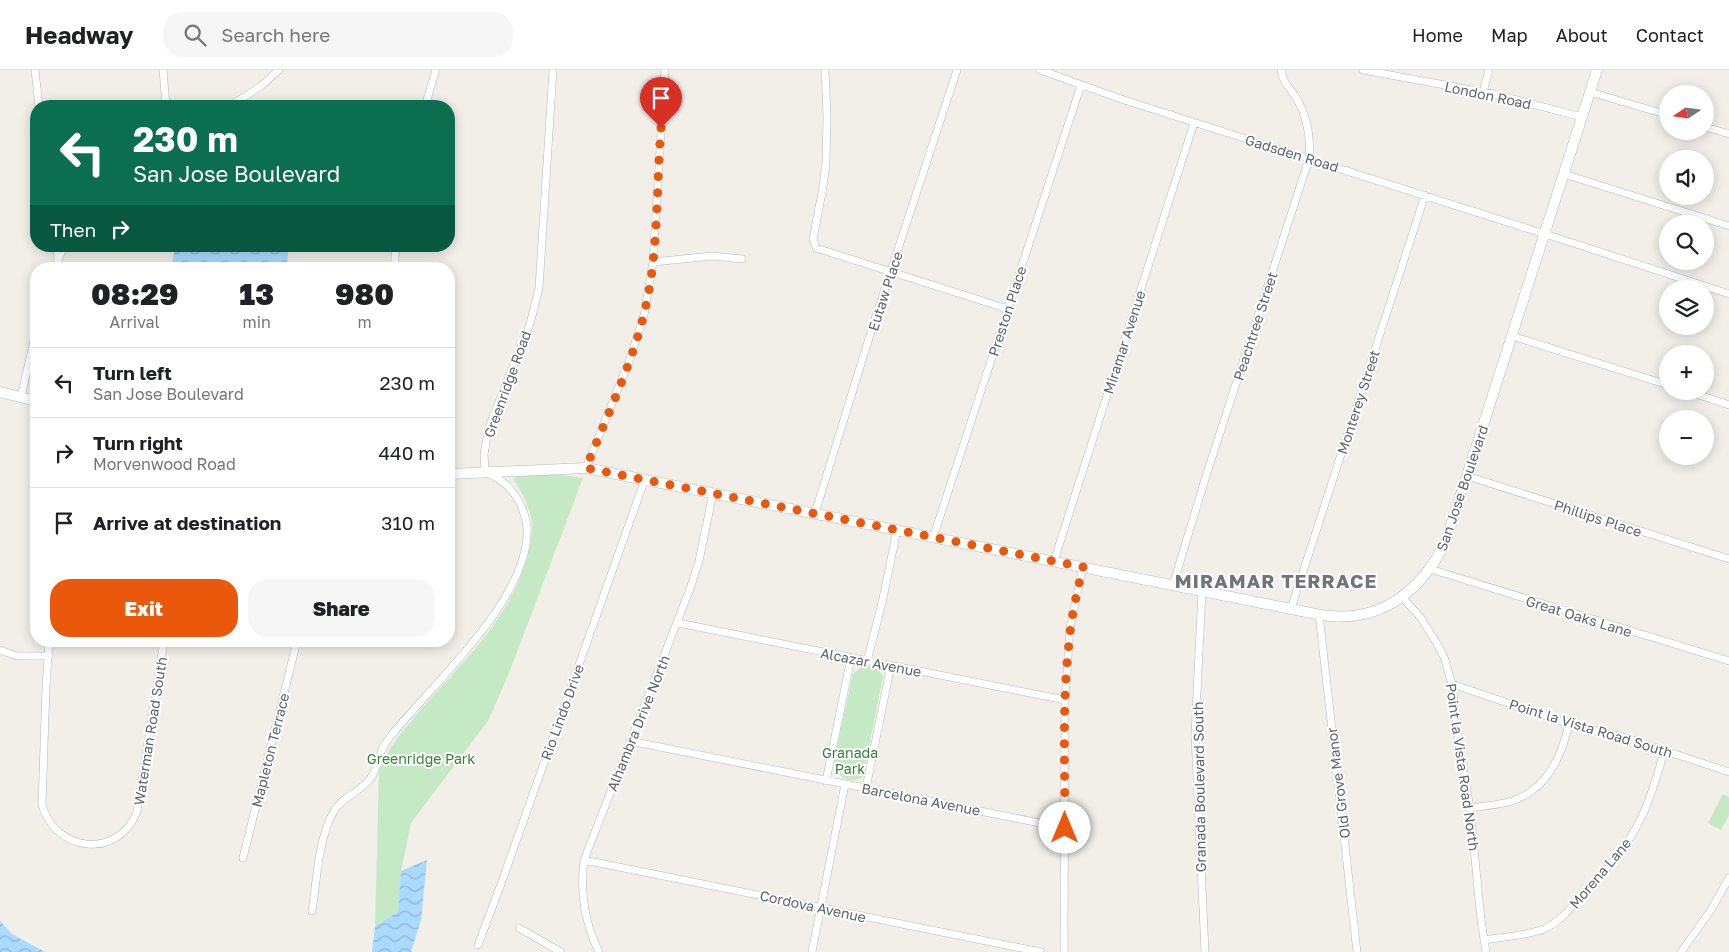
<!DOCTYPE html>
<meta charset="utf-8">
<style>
body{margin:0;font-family:"Golos Text",sans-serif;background:#f6f6f6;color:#202124;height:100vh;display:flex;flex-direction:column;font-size:19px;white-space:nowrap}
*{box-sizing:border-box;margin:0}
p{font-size:16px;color:#757577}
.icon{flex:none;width:28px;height:28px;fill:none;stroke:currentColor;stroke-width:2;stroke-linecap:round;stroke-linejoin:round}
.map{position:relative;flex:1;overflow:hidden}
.drawer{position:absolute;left:30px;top:192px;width:425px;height:385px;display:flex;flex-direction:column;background:#fff;border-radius:20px;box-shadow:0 2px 12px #0003}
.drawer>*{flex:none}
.guide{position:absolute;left:30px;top:30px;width:425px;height:152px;border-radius:20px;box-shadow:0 2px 12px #0003;background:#0b6e4f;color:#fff;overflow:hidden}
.needle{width:32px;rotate:257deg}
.buttons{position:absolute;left:1659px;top:15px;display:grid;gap:10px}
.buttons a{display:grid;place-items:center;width:55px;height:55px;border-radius:50%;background:#fff;box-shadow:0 2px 12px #0003;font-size:25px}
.pin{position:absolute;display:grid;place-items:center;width:42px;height:42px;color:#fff;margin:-51px -21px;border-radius:50% 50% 50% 0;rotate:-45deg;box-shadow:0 0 5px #0007}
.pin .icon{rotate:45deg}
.me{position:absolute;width:55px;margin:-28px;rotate:0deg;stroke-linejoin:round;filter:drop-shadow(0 0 4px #0008)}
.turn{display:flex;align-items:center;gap:18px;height:105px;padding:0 20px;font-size:22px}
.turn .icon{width:65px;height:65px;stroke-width:2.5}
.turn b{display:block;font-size:35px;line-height:42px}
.then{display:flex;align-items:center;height:48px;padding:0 20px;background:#0003;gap:10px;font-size:19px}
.eta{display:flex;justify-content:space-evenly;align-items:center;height:85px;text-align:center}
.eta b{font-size:30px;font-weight:800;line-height:35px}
.cta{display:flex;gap:10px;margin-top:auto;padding:10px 20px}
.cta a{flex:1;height:58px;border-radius:20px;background:#ea580c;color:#fff;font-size:20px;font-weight:800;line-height:58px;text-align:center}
.cta a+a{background:#f6f6f6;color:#202124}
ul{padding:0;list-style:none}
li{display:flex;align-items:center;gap:15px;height:70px;padding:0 20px;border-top:1px solid #e0e0e0}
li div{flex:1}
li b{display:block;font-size:19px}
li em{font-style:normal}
header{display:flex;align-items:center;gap:30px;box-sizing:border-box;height:70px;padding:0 25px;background:#fff;border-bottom:1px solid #e0e0e0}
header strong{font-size:24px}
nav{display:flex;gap:28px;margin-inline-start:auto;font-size:18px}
.search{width:350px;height:45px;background:#f6f6f6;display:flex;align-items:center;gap:12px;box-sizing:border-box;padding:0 18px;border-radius:20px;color:#757577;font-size:19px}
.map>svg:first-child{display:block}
</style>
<header>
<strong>Headway</strong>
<div class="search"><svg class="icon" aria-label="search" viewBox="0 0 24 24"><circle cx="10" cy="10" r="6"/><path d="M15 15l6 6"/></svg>Search here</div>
<nav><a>Home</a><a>Map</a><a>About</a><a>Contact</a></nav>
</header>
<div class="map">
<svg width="1729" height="882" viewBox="0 0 1729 882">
<defs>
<pattern id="water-waves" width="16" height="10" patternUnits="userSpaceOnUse" patternTransform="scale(1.25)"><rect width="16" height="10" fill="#aadaff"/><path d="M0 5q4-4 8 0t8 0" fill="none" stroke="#8eb4d2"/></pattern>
</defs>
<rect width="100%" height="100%" fill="#f1efe8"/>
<path fill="#c5e8c5" d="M522,405H561L583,408L509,603L488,651L411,753L401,801L398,843L375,856L379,701C383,693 386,685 391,677C436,613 508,563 528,484C531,473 534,459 531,447C528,434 521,420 513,409Z
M871,596L878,599L883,606L863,707C848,715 836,707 834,691L853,604L861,597Z
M1723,724L1729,727V745L1721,760L1708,753Z"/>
<path fill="url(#water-waves)" d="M175,176H289L287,194L285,199H171Z
M427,790L421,850L411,882H372L375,856L398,842L401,801Z
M0,851L12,864L45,882H0Z"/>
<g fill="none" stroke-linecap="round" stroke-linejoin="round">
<defs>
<path id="street" d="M35,0L39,36
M163,0L166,36
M825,0L827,46L826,93L823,117L813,169L816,178L1008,239
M1040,0L1121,29L1573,173L1729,224
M1363,0L1494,24L1582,47
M1483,22L1489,0
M1590,22L1668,45
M230,36L261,16L279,0
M425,36L436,0
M1705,57L1729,64
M1564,104L1729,156
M57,176L58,189
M653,192L712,186L742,189
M54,199L64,176
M394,199L396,176
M1512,266L1668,315
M1687,321L1729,335
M21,327L36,262
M586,398L630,289L644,245L653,192L665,0
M1467,406L1729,489
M815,443L875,249L957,0
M933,468L1081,15
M1054,491L1194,53
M1430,499L1729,591
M1173,515L1206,406L1309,89C1311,67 1307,46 1296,27C1289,17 1283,13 1281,0
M1202,521L1195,664L1205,882
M1402,527L1421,548L1436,572L1444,587L1452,614L1460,680L1470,738L1481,850L1486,882
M1291,539L1425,125
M1319,544L1357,882
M678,553L1065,630
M49,571L46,617L42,735C56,783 118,789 137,742L164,571
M0,580L17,586H49
M867,591L882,533L897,460
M1452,614L1569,654L1630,669L1729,702
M630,671L1065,758
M826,711L851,588
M866,718L891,595
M1470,738C1484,736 1499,735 1512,731C1547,719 1561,688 1569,654
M243,788L297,571
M584,790L1041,882
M312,841C317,810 318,769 334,741C342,727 360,722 370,709C377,701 378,687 383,677C386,672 390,667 394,662C435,612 526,531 527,463C528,454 525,446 522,438C514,419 503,410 485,402L484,384L489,357L530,254L539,218L553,0
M519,858L561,882
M1484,870C1503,867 1525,866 1544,859C1562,851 1573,835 1586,821C1606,800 1626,778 1639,752C1651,730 1657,704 1665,680
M478,875L501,814L645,409
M599,882C585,854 580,822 584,790L690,519L699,491L713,423
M812,882L845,714
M1064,882L1065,630L1070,558L1083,497
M1681,882L1711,840L1729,808"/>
<path id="secondary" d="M0,322L36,331
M449,404L586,398L1291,539C1304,541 1317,545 1330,546C1385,551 1423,518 1446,471L1597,0"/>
</defs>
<use href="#street" stroke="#b5b8bc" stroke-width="8"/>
<use href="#secondary" stroke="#b6babf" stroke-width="11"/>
<use href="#street" stroke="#fff" stroke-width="7"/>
<use href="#secondary" stroke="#fff" stroke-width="10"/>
</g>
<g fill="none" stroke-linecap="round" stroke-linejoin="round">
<path stroke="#ea580c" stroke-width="9" stroke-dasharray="0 16.2" d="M661,58C656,120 659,184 644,244C631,297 606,348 586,398L1083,497C1077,522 1071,547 1069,573C1062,634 1065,697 1065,758"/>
</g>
<g text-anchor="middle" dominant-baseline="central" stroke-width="4" stroke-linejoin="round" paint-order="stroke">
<g font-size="14" fill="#5f6368" stroke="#fff">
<text transform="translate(1488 25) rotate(12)">London Road</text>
<text transform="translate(1292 83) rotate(17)">Gadsden Road</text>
<text transform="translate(885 221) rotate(-72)">Eutaw Place</text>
<text transform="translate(1007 241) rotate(-72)">Preston Place</text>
<text transform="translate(1255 256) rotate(-72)">Peachtree Street</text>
<text transform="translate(1124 272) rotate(-72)">Miramar Avenue</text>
<text transform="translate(507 314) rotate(-70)">Greenridge Road</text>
<text transform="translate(1358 332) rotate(-72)">Monterey Street</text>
<text transform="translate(1462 418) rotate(-71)">San Jose Boulevard</text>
<text transform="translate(1598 448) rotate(18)">Phillips Place</text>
<text transform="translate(1579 546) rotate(17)">Great Oaks Lane</text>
<text transform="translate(871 592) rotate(11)">Alcazar Avenue</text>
<text transform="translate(562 642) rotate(-70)">Rio Lindo Drive</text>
<text transform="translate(638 653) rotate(-68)">Alhambra Drive North</text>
<text transform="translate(1591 658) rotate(17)">Point la Vista Road South</text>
<text transform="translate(150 661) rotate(-81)">Waterman Road South</text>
<text transform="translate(270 680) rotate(-76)">Mapleton Terrace</text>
<text transform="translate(1463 697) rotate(82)">Point la Vista Road North</text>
<text transform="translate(1338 713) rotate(-97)">Old Grove Manor</text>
<text transform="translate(1199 717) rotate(-91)">Granada Boulevard South</text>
<text transform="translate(921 729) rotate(11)">Barcelona Avenue</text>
<text transform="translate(1600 803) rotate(-50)">Morena Lane</text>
<text transform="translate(813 836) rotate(12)">Cordova Avenue</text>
</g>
<g font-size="14" fill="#348238" stroke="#fff">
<text x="850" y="682">Granada<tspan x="850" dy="16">Park</tspan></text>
<text x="421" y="688">Greenridge Park</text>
</g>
<g font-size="19" font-weight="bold" letter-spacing="1" fill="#70757a" stroke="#fff">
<text x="1276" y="510">MIRAMAR TERRACE</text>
</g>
</g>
</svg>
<div class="buttons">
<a><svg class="needle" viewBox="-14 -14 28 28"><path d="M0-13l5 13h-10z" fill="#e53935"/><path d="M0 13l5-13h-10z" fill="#757577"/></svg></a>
<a><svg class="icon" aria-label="sound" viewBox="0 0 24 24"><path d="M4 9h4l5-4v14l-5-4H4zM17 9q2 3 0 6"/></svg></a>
<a><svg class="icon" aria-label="search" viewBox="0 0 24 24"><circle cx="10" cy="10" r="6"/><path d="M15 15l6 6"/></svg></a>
<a><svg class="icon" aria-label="layers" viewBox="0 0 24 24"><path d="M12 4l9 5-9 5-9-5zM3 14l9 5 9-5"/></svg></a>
<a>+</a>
<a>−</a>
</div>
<div class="pin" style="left:661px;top:58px;background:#d93025"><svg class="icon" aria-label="arrive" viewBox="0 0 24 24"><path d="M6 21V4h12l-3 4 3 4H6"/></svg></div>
<svg class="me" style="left:1065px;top:758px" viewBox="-20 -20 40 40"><circle r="19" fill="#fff"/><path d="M0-13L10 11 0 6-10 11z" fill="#ea580c"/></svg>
<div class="guide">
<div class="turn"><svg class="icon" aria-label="left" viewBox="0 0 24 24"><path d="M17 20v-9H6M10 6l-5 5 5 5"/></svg><div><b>230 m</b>San Jose Boulevard</div></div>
<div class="then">Then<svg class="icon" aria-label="right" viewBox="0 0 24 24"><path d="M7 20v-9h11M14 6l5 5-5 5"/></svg></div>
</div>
<section class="drawer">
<div class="eta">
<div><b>08:29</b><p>Arrival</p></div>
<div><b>13</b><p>min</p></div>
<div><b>980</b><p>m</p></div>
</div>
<ul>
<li><svg class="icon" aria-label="left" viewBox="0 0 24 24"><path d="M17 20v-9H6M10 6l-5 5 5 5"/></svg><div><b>Turn left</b><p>San Jose Boulevard</p></div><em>230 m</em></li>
<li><svg class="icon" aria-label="right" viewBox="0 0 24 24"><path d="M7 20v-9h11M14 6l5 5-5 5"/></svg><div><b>Turn right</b><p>Morvenwood Road</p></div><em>440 m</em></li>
<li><svg class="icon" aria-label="arrive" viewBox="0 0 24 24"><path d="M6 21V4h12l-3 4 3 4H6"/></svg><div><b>Arrive at destination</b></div><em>310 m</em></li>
</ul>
<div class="cta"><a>Exit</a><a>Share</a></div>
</section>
</div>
